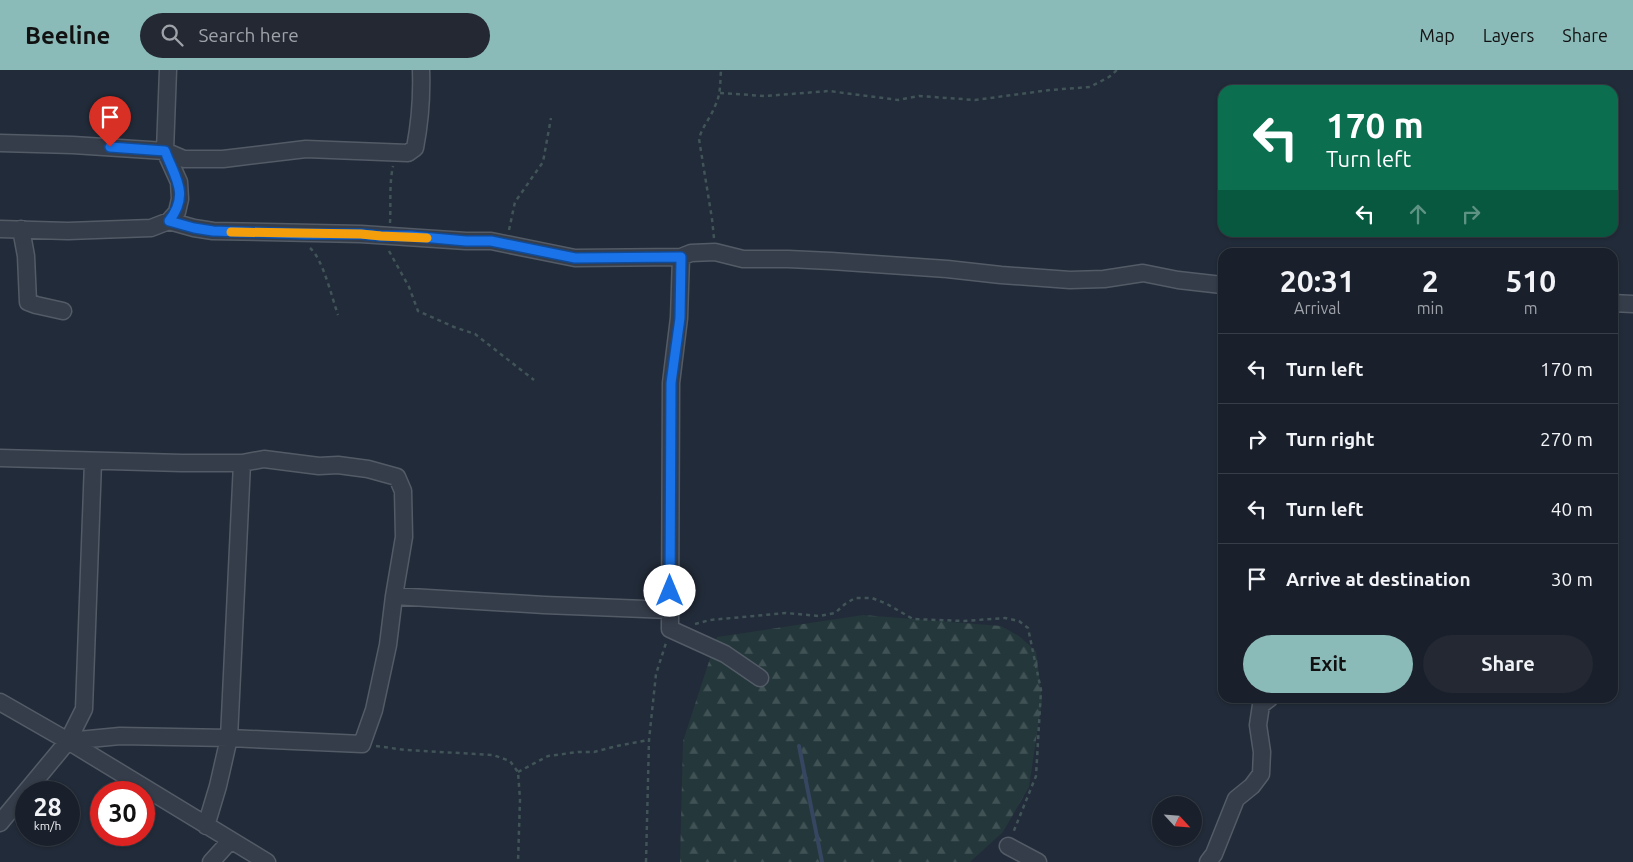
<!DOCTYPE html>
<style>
body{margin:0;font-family:Ubuntu,sans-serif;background:#232833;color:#f1f3f6;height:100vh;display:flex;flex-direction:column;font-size:19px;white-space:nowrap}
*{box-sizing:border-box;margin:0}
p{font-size:16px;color:#9fa3a9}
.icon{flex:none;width:28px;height:28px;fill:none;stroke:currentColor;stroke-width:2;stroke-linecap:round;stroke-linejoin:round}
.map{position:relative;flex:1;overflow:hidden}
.drawer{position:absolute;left:1218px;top:178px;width:400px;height:455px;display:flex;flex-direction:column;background:#1a202b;border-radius:15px;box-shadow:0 1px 4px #0004,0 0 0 1px #383e47}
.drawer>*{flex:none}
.guide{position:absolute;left:1218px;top:15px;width:400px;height:152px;border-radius:15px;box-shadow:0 1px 4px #0004,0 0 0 1px #383e47;background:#0b6e4f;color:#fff;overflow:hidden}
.needle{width:32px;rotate:116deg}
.fabs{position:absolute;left:1152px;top:726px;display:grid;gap:10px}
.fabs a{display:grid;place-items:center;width:50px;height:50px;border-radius:50%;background:#1a202b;box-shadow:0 1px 4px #0004,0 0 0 1px #383e47;font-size:25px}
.speed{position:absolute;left:15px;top:711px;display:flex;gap:10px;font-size:25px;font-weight:700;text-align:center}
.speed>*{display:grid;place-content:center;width:65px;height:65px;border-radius:50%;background:#1a202b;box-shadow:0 1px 4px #0004,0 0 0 1px #383e47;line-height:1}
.speed small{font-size:12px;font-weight:400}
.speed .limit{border:8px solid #d22;background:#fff;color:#111}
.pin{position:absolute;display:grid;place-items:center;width:42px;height:42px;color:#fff;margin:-51px -21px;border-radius:50% 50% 50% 0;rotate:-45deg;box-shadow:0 0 5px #0007}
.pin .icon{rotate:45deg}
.me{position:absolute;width:55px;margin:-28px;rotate:0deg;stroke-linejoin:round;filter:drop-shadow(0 0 4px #0008)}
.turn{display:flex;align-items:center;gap:18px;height:105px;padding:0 25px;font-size:22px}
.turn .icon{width:65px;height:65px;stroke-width:2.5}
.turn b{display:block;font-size:35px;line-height:42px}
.lanes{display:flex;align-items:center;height:48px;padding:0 25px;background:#0003;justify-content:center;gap:25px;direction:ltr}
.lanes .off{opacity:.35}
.eta{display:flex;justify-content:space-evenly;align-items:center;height:85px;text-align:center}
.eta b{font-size:30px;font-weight:700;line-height:35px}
.primary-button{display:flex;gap:10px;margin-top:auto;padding:10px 25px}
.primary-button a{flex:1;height:58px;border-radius:30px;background:#8bbbb9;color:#111;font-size:20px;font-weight:700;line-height:58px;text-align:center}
.primary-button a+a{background:#232833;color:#f1f3f6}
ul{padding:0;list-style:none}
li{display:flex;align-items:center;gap:15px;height:70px;padding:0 25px;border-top:1px solid #383e47}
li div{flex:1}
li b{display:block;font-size:19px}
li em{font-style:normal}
header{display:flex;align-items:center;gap:30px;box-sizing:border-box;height:70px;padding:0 25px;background:#8bbbb9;color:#111}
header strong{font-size:24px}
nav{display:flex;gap:28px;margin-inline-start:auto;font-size:18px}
.search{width:350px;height:45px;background:#232833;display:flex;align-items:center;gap:12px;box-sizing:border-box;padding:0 18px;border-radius:28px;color:#9fa3a9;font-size:19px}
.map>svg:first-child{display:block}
</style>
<header>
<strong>Beeline</strong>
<div class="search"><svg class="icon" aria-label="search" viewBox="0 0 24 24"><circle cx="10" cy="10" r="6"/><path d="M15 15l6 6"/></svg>Search here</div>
<nav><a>Map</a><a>Layers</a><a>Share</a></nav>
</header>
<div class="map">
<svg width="1633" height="792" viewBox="0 0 1633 792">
<defs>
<pattern id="forest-firs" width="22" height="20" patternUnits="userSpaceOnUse" patternTransform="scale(1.25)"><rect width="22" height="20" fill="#24373a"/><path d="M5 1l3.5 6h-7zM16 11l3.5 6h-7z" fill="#415255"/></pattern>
</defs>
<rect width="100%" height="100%" fill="#222b39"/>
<path fill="url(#forest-firs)" d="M863,545L1001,556L1019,566L1036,581L1042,630L1029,717L1003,762L970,792H680L683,671L717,567Z"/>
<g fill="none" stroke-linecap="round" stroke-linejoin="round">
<path stroke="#364661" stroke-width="4" d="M799,676L822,792"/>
<defs>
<path id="minor" d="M168,0L165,81L179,112L180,129L177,142L169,151
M0,73L73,75L165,81L184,89H223L306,79L408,83L415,78C420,52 422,27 421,0
M0,159L68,161L151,158L169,151L194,158L213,161L361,164L466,171H491L575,188L681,187L691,183L715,182L743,189H788L831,191L947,199L1001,205L1070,210L1104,209L1143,203L1178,210L1222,215
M21,159L26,186L28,232L36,235L63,241
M681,187L679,248L671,313L670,559L725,584L760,608
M1612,233L1633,234
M0,388L182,393H242L264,389L319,396L338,395L368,399L397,407L403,421L404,467L394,526L388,575L374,640L362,674L229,668L120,666L68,671
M394,526L544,535L670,540
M0,632L68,671L267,792
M0,753L68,671L84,639L93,392
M206,756L218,716L229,668L242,393
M1008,776L1038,792
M211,792L230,771
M1208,792L1214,784L1236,729L1252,716L1261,704L1262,682L1258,655L1261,635L1270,628"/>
</defs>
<use href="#minor" stroke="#535b67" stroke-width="19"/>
<path stroke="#415458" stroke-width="2.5" stroke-dasharray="4 4" stroke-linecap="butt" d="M720,23L765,26L829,21L898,30L919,26L975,30L1050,20L1090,17L1109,7L1117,0
M390,153C391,134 389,115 393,96
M509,160L515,132L543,92L551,48
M714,168L712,149L699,69C702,57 711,47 715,36C721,24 720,13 721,0
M310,178C323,189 332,228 338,245
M389,181L409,217L418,241L454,257L475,264L534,310
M695,554L710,550L786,543L819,546L835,543L845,534L855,528H872L887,534L913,549L964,551L1005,548L1019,551L1028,558L1041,620L1036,706L1013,763
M376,676L406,680L493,685L510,691L518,702L520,729L518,792
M518,702L548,686L578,682H594L617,676L648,670
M646,792L649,670L656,604L666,573"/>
<use href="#minor" stroke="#353d4a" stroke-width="16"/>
</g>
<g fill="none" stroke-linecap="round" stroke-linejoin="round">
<defs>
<path id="route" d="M110,77L165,81C175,108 190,124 169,151L194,158L213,161L306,164H361L381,166H411L466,171H491L575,188L681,187L680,248L671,313L670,521"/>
</defs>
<use href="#route" stroke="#114b97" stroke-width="12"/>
<use href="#route" stroke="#1a73e8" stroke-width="9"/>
<path stroke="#f59e0b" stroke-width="9" d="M231,162L361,164L381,166L427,168"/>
</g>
</svg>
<div class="fabs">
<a><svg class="needle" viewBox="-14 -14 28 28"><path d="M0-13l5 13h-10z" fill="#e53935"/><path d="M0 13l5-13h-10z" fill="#9fa3a9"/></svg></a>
</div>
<div class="speed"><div>28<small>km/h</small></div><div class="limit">30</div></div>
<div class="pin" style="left:110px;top:77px;background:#d93025"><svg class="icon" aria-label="arrive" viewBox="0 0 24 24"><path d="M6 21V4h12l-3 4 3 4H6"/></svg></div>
<svg class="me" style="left:670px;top:521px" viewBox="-20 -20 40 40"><circle r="19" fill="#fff"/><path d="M0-13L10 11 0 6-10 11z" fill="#1a73e8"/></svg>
<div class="guide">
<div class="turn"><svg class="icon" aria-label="left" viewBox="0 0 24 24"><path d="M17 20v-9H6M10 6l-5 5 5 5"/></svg><div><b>170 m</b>Turn left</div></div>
<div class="lanes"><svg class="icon" aria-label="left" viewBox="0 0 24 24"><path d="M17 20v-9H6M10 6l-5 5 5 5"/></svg><svg class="icon off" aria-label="ahead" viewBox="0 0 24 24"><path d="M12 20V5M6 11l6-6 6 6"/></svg><svg class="icon off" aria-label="right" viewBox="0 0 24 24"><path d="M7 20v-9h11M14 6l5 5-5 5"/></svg></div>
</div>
<section class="drawer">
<div class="eta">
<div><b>20:31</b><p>Arrival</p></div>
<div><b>2</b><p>min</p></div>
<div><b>510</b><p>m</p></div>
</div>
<ul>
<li><svg class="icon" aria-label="left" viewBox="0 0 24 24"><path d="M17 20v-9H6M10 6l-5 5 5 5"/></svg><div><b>Turn left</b></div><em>170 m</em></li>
<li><svg class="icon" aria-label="right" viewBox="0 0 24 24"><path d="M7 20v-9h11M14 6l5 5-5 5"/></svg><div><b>Turn right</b></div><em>270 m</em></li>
<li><svg class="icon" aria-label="left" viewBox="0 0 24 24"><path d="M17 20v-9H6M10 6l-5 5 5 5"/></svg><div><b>Turn left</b></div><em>40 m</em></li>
<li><svg class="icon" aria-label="arrive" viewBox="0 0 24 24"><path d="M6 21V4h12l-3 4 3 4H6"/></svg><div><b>Arrive at destination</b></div><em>30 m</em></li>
</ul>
<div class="primary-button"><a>Exit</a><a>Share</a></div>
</section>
</div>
